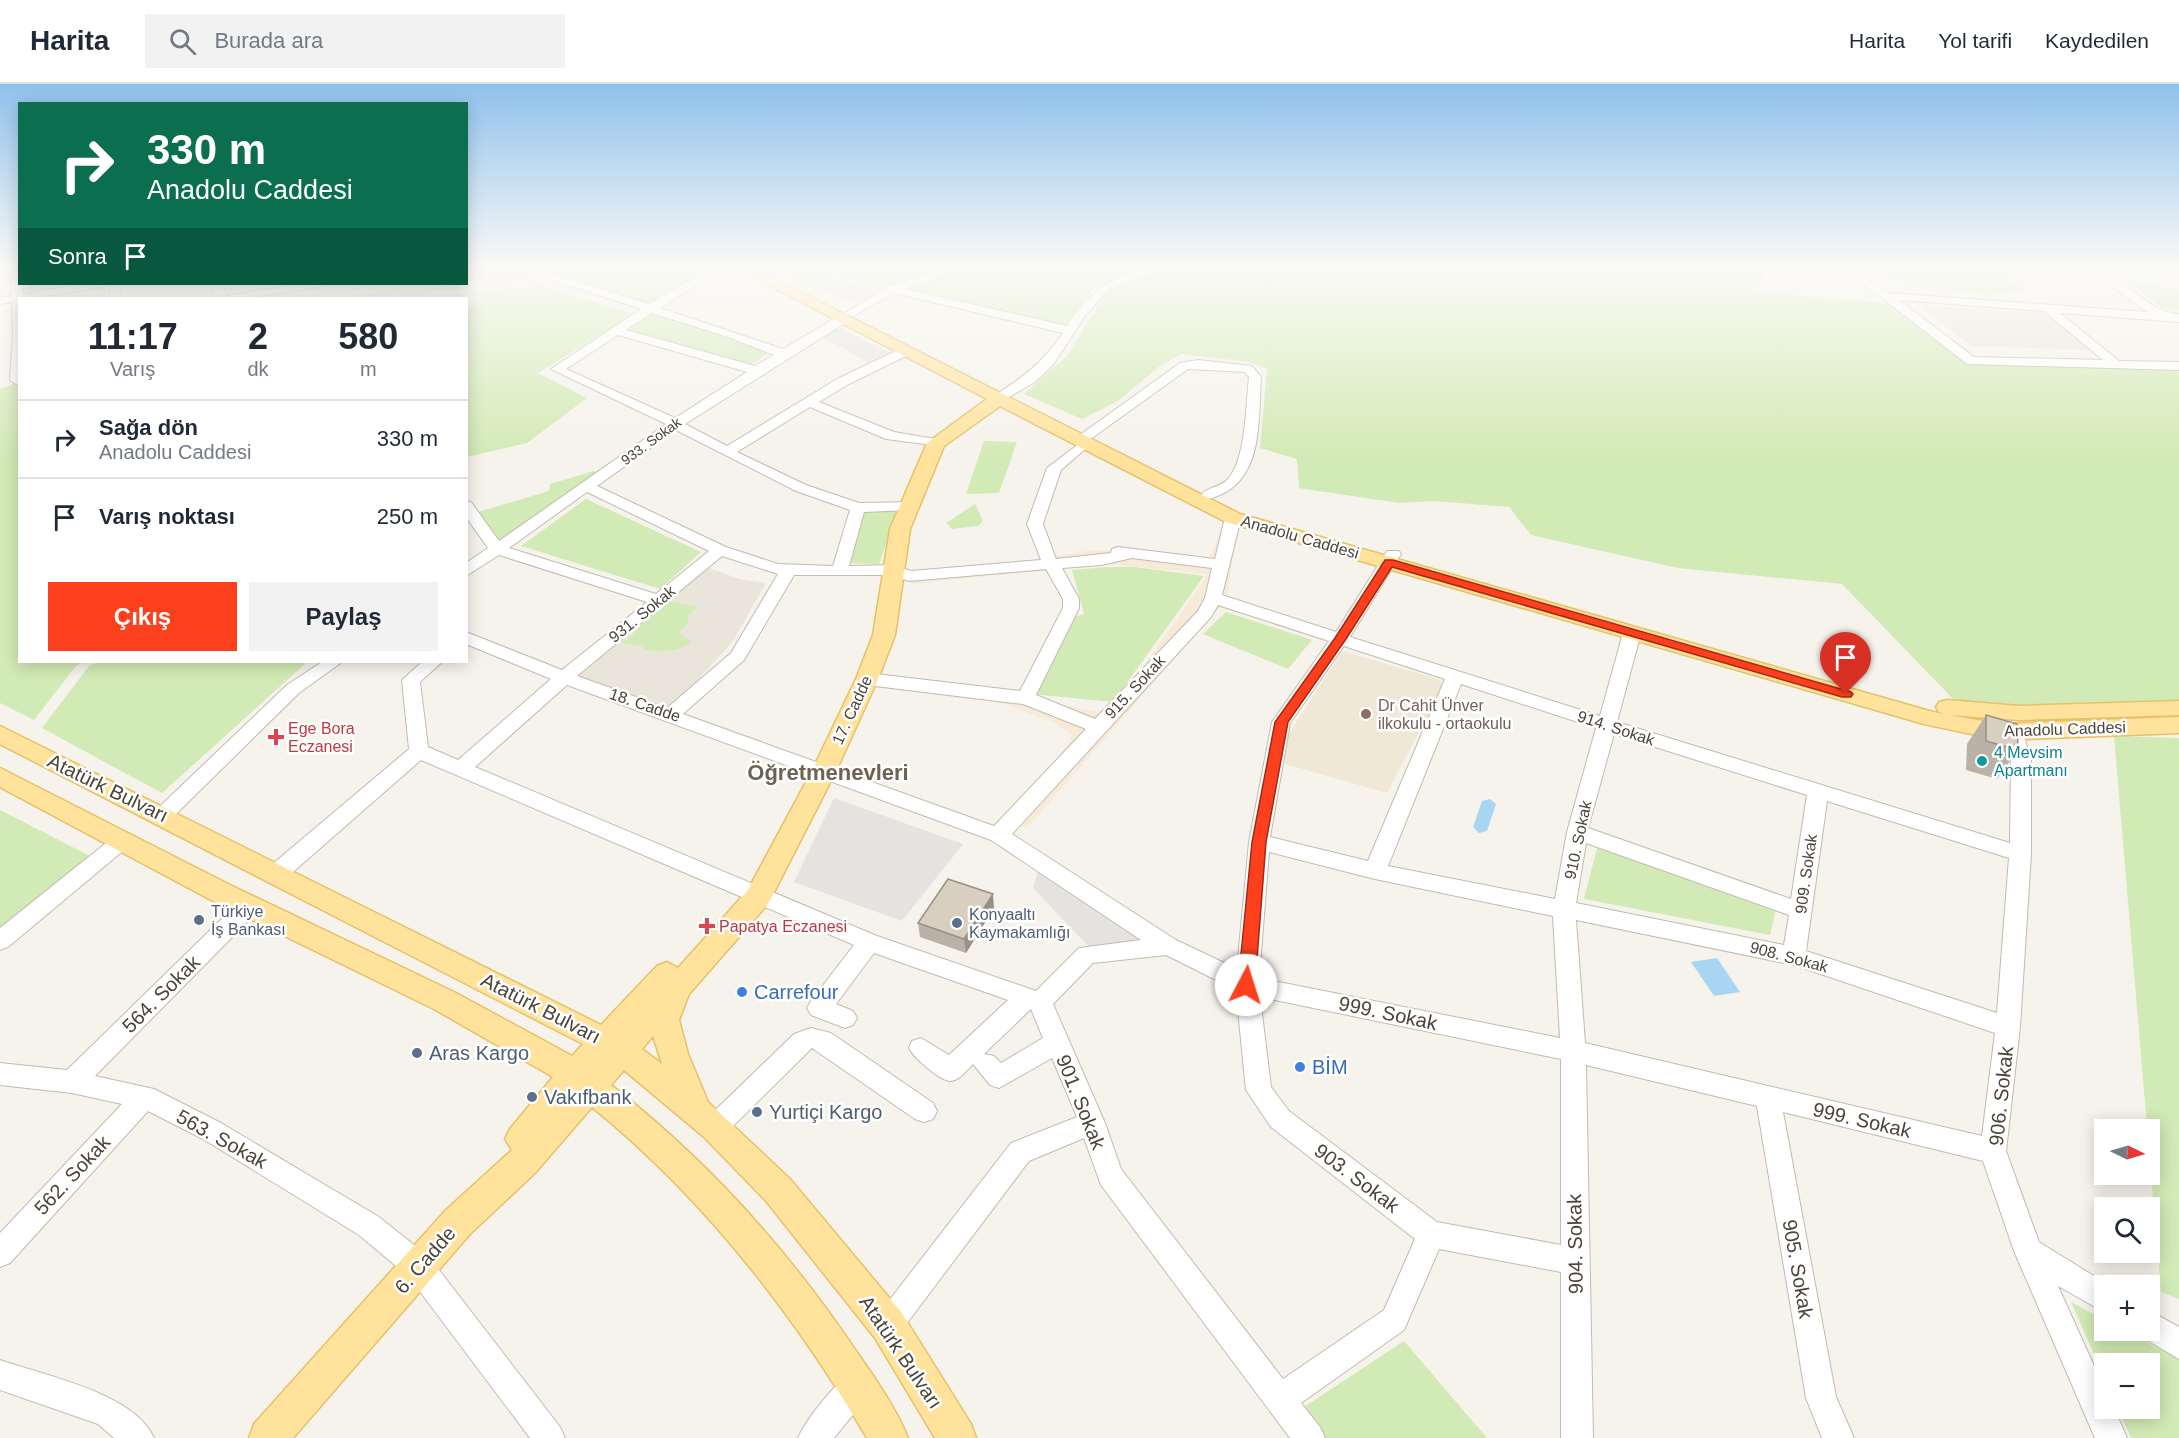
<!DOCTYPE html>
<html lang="tr">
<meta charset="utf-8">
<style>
body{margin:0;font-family:Helvetica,sans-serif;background:#f2f2f3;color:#1f2937;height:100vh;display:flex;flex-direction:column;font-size:22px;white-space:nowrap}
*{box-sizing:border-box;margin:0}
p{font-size:20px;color:#747a83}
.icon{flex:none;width:33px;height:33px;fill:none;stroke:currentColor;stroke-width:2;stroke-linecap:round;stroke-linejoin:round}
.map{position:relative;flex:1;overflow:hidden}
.details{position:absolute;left:18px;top:213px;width:450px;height:366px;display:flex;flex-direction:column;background:#fff;border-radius:0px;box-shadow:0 3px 15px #0003}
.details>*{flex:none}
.banner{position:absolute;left:18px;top:18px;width:450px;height:183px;border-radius:0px;box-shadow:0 3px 15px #0003;background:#0b6e4f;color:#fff;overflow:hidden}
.needle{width:39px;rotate:95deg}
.controls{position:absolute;left:2094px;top:1035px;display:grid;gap:12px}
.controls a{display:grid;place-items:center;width:66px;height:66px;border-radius:0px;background:#fff;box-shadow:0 3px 15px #0003;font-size:30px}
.pin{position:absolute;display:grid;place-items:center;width:51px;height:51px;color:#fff;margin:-62px -26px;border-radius:50% 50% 50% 0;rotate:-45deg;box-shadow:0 0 6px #0007}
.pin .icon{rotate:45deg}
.me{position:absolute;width:66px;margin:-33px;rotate:5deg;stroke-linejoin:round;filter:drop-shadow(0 0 4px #0008)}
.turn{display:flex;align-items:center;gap:21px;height:126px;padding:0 30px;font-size:27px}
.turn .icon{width:78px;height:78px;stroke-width:2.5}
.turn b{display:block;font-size:42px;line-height:51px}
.then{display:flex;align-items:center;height:57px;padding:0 30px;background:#0003;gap:12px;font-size:22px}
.eta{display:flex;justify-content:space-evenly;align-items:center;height:102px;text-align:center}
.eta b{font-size:36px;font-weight:700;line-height:42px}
.cta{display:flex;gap:12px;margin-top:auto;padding:12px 30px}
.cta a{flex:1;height:69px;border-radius:0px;background:#fc3f1d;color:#fff;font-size:24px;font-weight:700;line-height:69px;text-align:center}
.cta a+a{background:#f2f2f3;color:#1f2937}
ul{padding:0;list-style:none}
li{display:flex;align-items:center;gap:18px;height:78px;padding:0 30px;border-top:2px solid #e0e1e3}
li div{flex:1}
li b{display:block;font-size:22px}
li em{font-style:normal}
header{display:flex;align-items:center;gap:36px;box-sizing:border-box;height:84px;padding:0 30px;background:#fff;border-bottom:2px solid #e0e1e3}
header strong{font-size:28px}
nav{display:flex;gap:33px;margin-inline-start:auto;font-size:21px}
.search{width:420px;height:54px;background:#f2f2f3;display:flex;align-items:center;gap:15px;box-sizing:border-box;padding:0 21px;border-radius:0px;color:#747a83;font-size:22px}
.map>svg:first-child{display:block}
</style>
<header>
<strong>Harita</strong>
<div class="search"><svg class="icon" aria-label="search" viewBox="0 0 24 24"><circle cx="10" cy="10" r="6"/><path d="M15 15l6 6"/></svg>Burada ara</div>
<nav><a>Harita</a><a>Yol tarifi</a><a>Kaydedilen</a></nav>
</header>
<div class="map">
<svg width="2179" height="1354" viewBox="0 0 2179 1354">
<rect width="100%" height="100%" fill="#f6f3ec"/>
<path fill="#eae5da" d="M1917,220L2046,229L2092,266L1971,262Z
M704,482L739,495L766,499L733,557L688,607L669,622L573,592Z"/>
<path fill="#f7ead8" d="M1223,440L1239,443L1226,515L1319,553L1219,523L1027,744L1000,737L1057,678L1072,651L1053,638L1001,619L885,604V594L1050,618L1097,628L1118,619L1208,490L1107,480L911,500V489L1031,477L1092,466L1143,467L1210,475Z"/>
<path fill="#efe8d6" d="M1342,567L1438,595L1443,603L1387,709L1285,680V656Z"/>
<path fill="#f6e3e0" d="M467,185H517L530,195L472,206L440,208L432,204L431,200H466Z"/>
<path fill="#d2eab5" d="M544,185H706L647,222L537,188Z
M1144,185L1094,204L1065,242L892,200L886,203L834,191L808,200L778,186Z
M1170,185H1760L1765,194L1751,208L1888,219L1967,280L2179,285V618L2011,622L1958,620L1842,500L1678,484L1531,451L1509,423L1434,417L1399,419L1299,404L1297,375L1260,364L1267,285L1249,278L1182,270L1161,281L1118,317L1082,335L1024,310L1067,272L1107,207Z
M1920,185C1948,195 1964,181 1992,185C2002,187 2015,200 2024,206L1988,211L1896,196L1879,185Z
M2131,199L2179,205V226L2164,225Z
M540,202L634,230L538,289L587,314L527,359L467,373L466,214H420L431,211Z
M391,205L435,208L413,214H346Z
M652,230L699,243L769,268L750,282L626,246Z
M19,298L20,578H84L76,582L34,636L0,619V305Z
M984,357L1017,358L999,409L966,410Z
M594,387L596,389L499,457L478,428L549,407L550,400Z
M586,415L701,468L660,505L521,462Z
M975,420L983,437L978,442L952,445L946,439Z
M898,427L879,480L844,479L865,428Z
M1106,483H1134L1204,492L1113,618L1032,610L1073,533L1084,530L1072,486Z
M668,517L698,523L688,531V539L678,549L692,557C677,569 664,567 646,566L641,561L622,560Z
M1226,528L1312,556L1288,585L1203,550Z
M98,578H304L305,580L162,709L42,644L89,582Z
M2114,652L2179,654V1215L2161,1208Z
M0,726L90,772L0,846Z
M1597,764L1776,825L1770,851L1584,815Z
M2071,1218L2104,1236V1246L2125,1247L2179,1275V1354H2131L2118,1325L2150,1324V1280H2104V1293Z
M1404,1257L1487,1354H1323L1301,1325Z"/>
<path fill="#e5e3e0" d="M506,185H518L533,193L492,202L449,205L442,200H466L467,192Z
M833,194L881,205L859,219L837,214L839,212L826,208L817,201Z
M838,243L890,269L868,278L820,252Z
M834,714L963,760L902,837L794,798Z
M1039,783L1147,858L1090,864L1033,804Z"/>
<path fill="#a9d4f2" d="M1490,715L1496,720L1487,747L1479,749L1473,743L1482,717Z
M1717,874L1740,908L1714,912L1691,878Z"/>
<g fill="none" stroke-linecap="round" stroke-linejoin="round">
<defs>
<path id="minor" d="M11,185H20L23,210L85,200H108L102,203L36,214H20V299L16,300L10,296L13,253L12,218L0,220V214L11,212Z
M518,185H536L649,220L708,185H722L660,224L783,265L837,233H845V239L685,340L727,362L839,294L900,265H908V271L849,300L819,318L894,348L941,356V362L886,355L810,323L737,368L806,401L859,419L916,418L919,421L911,426L864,428L849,482L893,481L911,487L1041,476L1027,440L1047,384L1084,356L1091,360L1061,386L1043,440L1056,475L1111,469L1112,465L1118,463L1215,475L1225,434L1228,431H1238L1241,434L1222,511L1336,548L1387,467H1399L1401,470L1350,553L1600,632L1623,549L1626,545H1638L1641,549L1617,638L2010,759L2011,674L2005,648L2007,644H2021L2031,674V770L2020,943L2006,1067L2039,1158L2110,1202H2104V1228L2058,1202L2104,1304V1324H2114L2127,1354H2095L2014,1167L1983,1077L1783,1028L1836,1313L1854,1354H1822L1806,1314L1757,1022L1586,981L1593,1354H1561V1188L1439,1165L1404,1246L1301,1319L1320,1343L1325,1354H1290L1101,1101L1084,1054L1029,1077L898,1251L888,1256L878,1251L873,1241L878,1231L1011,1059L1077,1033L1052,974L999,1004L990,1001L973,980C967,986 959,997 950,997C939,996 913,973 909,964L912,957L921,954L949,971L1008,916L874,869L836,920L853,927L857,934L853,941L845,944L811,931L807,924L811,917L854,861L421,676L285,795L277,797L269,795L266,789L269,783L409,665L402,596L422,578H442L420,598L428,663L458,676L551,595L466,560V548L562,586L647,518L499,471L466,492V479L488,464L466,433V417L471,418L499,457L666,340L551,285L641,225ZM652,229L728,253L774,271L755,282L626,246ZM618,251L747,288L675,334L566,285ZM676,346L796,407L850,426L833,482L778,480L726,463L597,402ZM587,408L709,467L656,510L509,464ZM722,472L778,490L731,569L667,624L577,592ZM1132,474L1212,484L1205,514L1198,527L1095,635L1036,611L1079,524V515L1062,484L1101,481ZM1046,485L1063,515V524L1020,607L867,589L858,595L867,601L1023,620L1086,645L994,742L683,630L744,576L794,491H891L909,497ZM1218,521L1329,557L1272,638L1249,758L1237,885L1176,856L1012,750L1211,533ZM1344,562L1445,595L1368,777L1270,753L1290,639ZM1461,600L1596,644L1567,748L1555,815L1388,782ZM567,601L991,756L1141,856L1079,864L1036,907L877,852L475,683ZM1614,650L1807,711L1791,815L1588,744ZM1827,717L2009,774L1997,929L1806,867ZM1586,759L1789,831L1784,861L1576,819ZM1269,768L1375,795L1553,832L1560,954L1259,894ZM1576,836L1794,881L1995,949L1982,1052L1585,959ZM1166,871L1236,906L1246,1006L1271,1043L1415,1155L1384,1226L1283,1295L1121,1085L1105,1039L1053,920L1093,879ZM1260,913L1561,975V1161L1437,1138L1289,1027L1271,1003ZM1031,925L1043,954L1001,979L994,972L984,970Z
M940,185L954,186L905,205L1067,242C1090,208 1116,185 1160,185L1107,207L1085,232L1053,281L1035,298L997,320L990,316L992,313C1025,292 1040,281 1063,249L894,209L853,232L843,230L888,203Z
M1838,185H1851L1889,209L2147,228L2088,185C2122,185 2143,228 2179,230V238L2060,229L2119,277L2179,278V286L1967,280L1882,214ZM1899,216L2044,227L2103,276L1974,273Z
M110,200H120L121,214H111Z
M211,200H222L226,212L300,200H324L318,203L248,214H216Z
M1198,276L1252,282L1261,293C1258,340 1264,402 1208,415L1201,411C1207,403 1221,403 1228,395C1246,375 1246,319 1249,293L1244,288L1188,285L1092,354H1082L1080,351L1180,279Z
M322,578H342L299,609L170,736L163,738L156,736L153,731L156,726L287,601Z
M123,748L130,751L133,756L130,761L8,863L0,866V844L116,751Z
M249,814L257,816L260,822L257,828L95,992L154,1005L221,1039L379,1133L429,1173L560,1343L565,1354H530L409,1193L359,1151L203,1055L148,1027L10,1179L0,1183V1149L122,1020L72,1009L0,1001V979L67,986L241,816Z
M811,944L831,949L933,1019L937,1027L933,1035L924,1038L915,1035L812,964L724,1051L715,1055L706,1051L702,1043L706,1035L794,950Z
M2150,1227L2179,1243V1275L2140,1252L2137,1246H2150Z
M0,1276C43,1291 135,1309 154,1354H114L98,1340L0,1306Z
M858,1285L869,1289L873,1300L869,1311L834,1354H798C807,1334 839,1293 858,1285Z"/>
<path id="major" d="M738,185H755L1240,430L1933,628L1945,630L1939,628L1936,623L1939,618L1947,616L2019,622L2179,617V631L2019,636L1949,631L2000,640L2179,633V649L2000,656L1924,640L1226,438L1000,322L944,362L910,445L895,551L878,595L836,687L768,820L689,910L679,936L688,970L708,1018L790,1095L901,1228L971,1340L976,1354H935L875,1254L766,1117L704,1053L624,986L611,1001C706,1075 787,1165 854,1264C874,1293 895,1322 908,1354H867C794,1230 704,1114 592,1023L535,1089L470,1150L293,1354H249L254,1340L446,1126L512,1066L505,1055L510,1045L553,993L434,925L211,816L0,703V684L230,801L454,908L572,972L583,960L0,660V642L601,941L657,882L667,878L678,884L748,806L812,687L856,595L873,551L890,445L927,359L987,315ZM653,952L662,980L642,965Z"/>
</defs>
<use href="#minor" stroke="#c2bbae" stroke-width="2"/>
<use href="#major" stroke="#e6c16a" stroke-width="3"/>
<use href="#minor" fill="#fff" fill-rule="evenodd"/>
<use href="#major" fill="#ffe39c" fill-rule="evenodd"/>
</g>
<path fill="#bab2a6" d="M1986,631L2018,666L1997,695L1966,686L1967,660Z
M994,824L966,869L920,853L918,839Z"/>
<path fill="#979187" d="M993,810L994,824L966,869L964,855Z"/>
<path fill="#d8cfc1" stroke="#979187" stroke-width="1.5" d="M1986,631L2017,640L2018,666L1986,657Z
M948,795L993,810L964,855L918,839Z"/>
<linearGradient id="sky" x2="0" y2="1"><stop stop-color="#8fc1ec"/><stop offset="0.49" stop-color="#fbfaf6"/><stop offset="1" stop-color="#fbfaf6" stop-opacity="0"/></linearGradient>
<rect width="2179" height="375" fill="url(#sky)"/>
<path fill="#fc3f1d" stroke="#a42913" stroke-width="1.5" d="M1385,476H1393L1851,608L1853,610L1851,613H1842L1392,483L1346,555L1288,638L1266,758L1255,901L1252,905H1241L1238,901L1252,758L1275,638L1335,554Z"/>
<circle fill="#8d6e63" stroke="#fff" stroke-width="2" cx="1366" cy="630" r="6"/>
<g fill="#e0444e" stroke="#fff" stroke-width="2">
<path d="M273 644h6v6h6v6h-6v6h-6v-6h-6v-6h6z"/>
<path d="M704 833h6v6h6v6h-6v6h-6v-6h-6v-6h6z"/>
</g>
<circle fill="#0f9aa8" stroke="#fff" stroke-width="2" cx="1982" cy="677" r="6"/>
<g fill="#5c6f8a" stroke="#fff" stroke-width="2">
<circle cx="199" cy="836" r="6"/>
<circle cx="957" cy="839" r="6"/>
<circle cx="417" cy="969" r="6"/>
<circle cx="532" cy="1013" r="6"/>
<circle cx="757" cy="1028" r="6"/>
</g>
<g fill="#3f7fe0" stroke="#fff" stroke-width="2">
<circle cx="742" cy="908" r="6"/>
<circle cx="1300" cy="983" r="6"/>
</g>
<g text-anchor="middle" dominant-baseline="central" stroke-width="5" stroke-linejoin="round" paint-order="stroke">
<g font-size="14" fill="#4b4439" stroke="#fff">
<text transform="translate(651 357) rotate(-36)">933. Sokak</text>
</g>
<g font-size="16" fill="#4b4439" stroke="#fff">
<text transform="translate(1300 453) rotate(16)">Anadolu Caddesi</text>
<text transform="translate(642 530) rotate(-39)">931. Sokak</text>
<text transform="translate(1135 603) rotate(-47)">915. Sokak</text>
<text transform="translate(645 621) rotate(19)">18. Cadde</text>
<text transform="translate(852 626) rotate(-65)">17. Cadde</text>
<text transform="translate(1616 644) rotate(18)">914. Sokak</text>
<text transform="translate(2065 645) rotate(-2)">Anadolu Caddesi</text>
<text transform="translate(1578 756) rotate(-78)">910. Sokak</text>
<text transform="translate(1806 790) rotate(-82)">909. Sokak</text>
<text transform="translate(1789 873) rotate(15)">908. Sokak</text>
</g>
<g font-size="16" fill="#785e54" stroke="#fff" text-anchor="start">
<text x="1378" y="621">Dr Cahit Ünver<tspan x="1378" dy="18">ilkokulu - ortaokulu</tspan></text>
</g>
<g font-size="16" fill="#be3a42" stroke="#fff" text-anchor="start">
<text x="288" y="644">Ege Bora<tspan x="288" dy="18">Eczanesi</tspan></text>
<text x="719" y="842">Papatya Eczanesi</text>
</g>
<g font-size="16" fill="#0d838f" stroke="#fff" text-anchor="start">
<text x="1994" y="668">4 Mevsim<tspan x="1994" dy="18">Apartmanı</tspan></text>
</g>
<g font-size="16" fill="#4e5e75" stroke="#fff" text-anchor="start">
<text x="211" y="827">Türkiye<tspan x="211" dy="18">İş Bankası</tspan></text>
<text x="969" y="830">Konyaaltı<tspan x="969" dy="18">Kaymakamlığı</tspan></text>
</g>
<g font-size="20" fill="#4b4439" stroke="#fff">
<text transform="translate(108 704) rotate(26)">Atatürk Bulvarı</text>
<text transform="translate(161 910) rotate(-45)">564. Sokak</text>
<text transform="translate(541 924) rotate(27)">Atatürk Bulvarı</text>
<text transform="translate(1388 929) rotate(12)">999. Sokak</text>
<text transform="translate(2001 1012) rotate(-84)">906. Sokak</text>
<text transform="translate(1081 1018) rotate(68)">901. Sokak</text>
<text transform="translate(1862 1036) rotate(13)">999. Sokak</text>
<text transform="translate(222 1055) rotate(29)">563. Sokak</text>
<text transform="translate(72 1091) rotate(-47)">562. Sokak</text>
<text transform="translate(1357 1094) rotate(37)">903. Sokak</text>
<text transform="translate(1575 1160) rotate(-91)">904. Sokak</text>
<text transform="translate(425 1176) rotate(-49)">6. Cadde</text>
<text transform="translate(1798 1185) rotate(80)">905. Sokak</text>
<text transform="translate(901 1268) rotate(56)">Atatürk Bulvarı</text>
</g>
<g font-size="20" fill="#366cbe" stroke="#fff" text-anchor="start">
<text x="754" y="908">Carrefour</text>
<text x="1312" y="983">BİM</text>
</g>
<g font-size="20" fill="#4e5e75" stroke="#fff" text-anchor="start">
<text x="429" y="969">Aras Kargo</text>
<text x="544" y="1013">Vakıfbank</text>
<text x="769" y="1028">Yurtiçi Kargo</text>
</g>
<g font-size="22" font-weight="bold" fill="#6e6250" stroke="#fff">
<text x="828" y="688">Öğretmenevleri</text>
</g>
</g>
</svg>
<div class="controls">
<a><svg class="needle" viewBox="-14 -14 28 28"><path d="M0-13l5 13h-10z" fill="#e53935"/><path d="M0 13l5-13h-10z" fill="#747a83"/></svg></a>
<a><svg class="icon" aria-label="search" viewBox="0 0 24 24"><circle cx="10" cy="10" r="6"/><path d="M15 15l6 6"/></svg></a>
<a>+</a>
<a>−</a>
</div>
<div class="pin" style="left:1846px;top:610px;background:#d93025"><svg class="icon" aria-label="arrive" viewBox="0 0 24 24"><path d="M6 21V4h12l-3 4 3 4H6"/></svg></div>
<svg class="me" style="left:1246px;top:901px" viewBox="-20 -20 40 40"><circle r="19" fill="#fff"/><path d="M0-13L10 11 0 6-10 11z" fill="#fc3f1d"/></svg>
<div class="banner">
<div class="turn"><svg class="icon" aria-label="right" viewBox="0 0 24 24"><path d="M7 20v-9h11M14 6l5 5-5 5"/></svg><div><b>330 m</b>Anadolu Caddesi</div></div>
<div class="then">Sonra<svg class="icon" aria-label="arrive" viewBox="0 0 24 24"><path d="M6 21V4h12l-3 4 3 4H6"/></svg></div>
</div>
<section class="details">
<div class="eta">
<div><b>11:17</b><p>Varış</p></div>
<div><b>2</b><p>dk</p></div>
<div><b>580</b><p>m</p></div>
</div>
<ul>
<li><svg class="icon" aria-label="right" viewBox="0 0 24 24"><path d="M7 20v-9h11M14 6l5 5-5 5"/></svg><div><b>Sağa dön</b><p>Anadolu Caddesi</p></div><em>330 m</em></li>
<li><svg class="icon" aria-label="arrive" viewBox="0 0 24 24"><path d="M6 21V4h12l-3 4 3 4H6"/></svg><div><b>Varış noktası</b></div><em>250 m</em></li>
</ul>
<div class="cta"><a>Çıkış</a><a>Paylaş</a></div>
</section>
</div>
